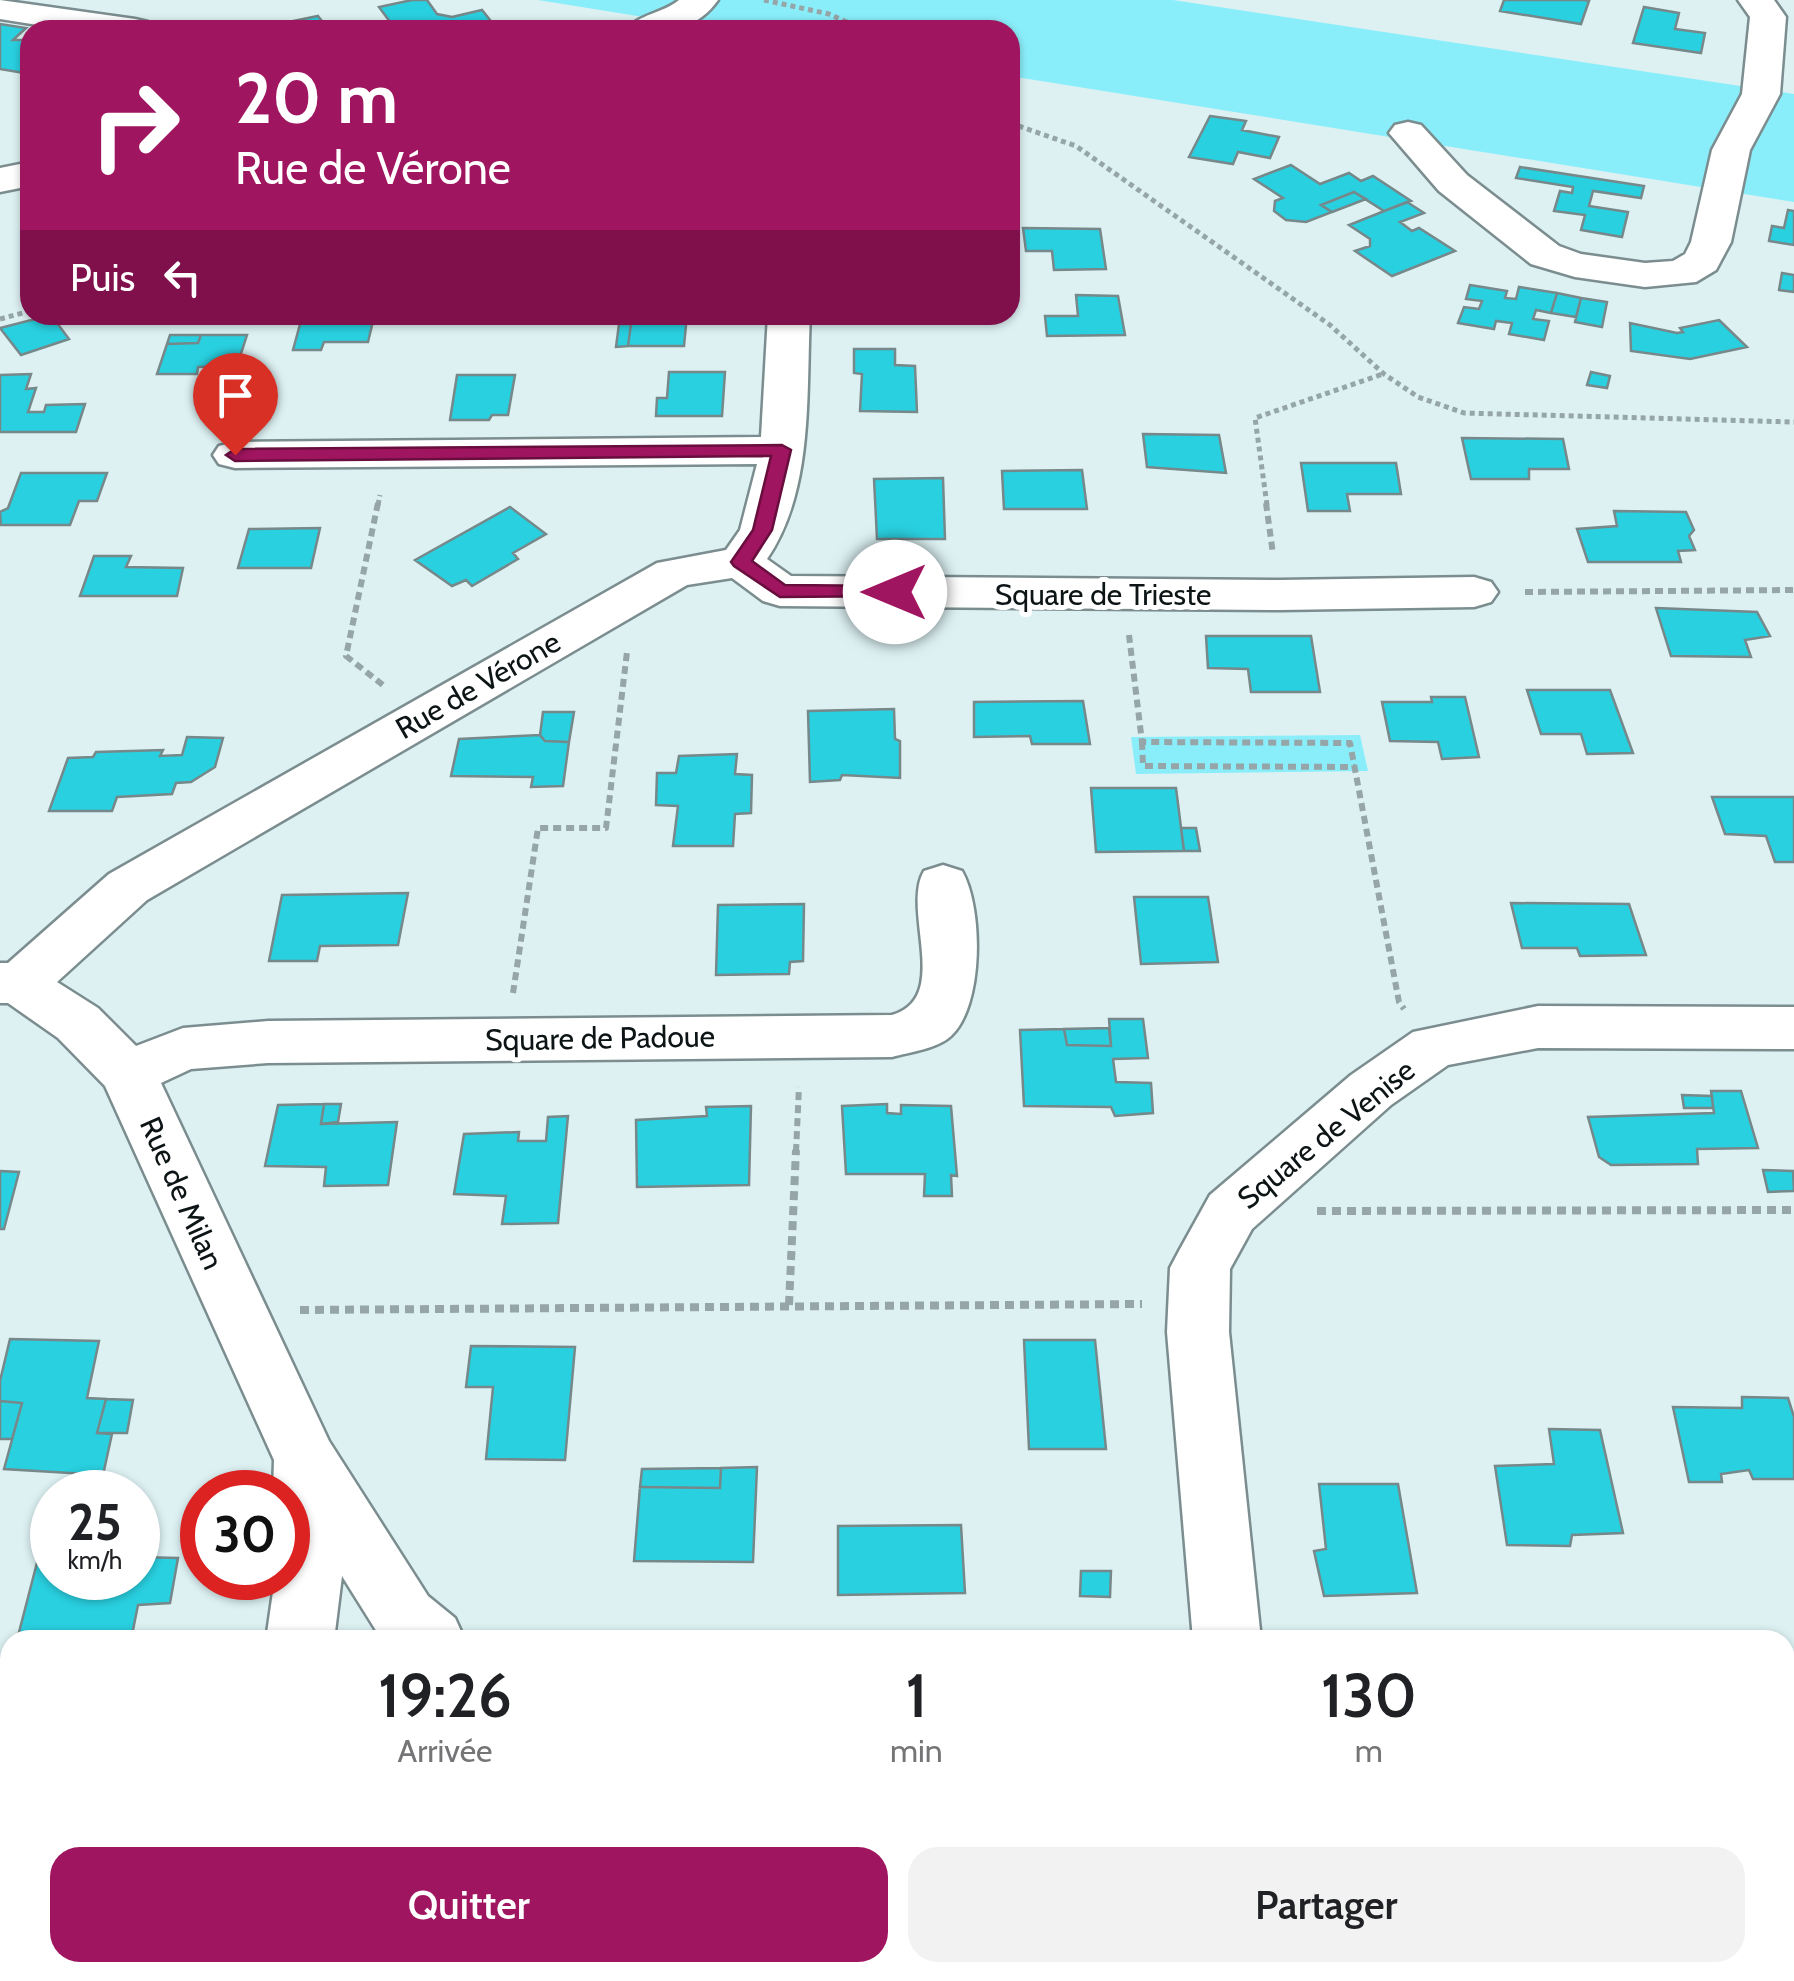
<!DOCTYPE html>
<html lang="fr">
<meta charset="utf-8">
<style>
body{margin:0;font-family:Cabin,sans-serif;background:#f2f2f2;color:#202124;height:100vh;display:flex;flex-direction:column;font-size:38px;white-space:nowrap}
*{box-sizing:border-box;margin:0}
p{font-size:32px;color:#757577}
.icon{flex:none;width:55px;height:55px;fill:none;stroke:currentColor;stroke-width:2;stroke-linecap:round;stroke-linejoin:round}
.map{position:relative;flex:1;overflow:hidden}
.details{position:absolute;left:0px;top:1630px;width:1795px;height:352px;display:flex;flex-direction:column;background:#fff;border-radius:30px 30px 0 0;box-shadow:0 2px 8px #0004}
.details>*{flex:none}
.hud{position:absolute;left:20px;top:20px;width:1000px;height:305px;border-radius:30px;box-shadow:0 2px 8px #0004;background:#a0155f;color:#fff;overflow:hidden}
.speed{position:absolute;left:30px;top:1470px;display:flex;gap:20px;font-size:50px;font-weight:700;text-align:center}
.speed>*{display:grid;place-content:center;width:130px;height:130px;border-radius:50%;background:#fff;box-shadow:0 2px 8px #0004;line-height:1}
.speed small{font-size:25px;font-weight:400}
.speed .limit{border:15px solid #d22;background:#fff;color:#111}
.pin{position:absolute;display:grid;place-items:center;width:85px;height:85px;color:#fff;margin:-102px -42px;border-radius:50% 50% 50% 0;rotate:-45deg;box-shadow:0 0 10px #0007}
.pin .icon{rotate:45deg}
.me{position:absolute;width:110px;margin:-55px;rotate:270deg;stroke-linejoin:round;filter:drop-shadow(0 0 8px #0008)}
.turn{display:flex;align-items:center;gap:35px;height:210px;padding:0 50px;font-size:45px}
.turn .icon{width:130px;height:130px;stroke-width:2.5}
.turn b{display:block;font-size:70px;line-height:85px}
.then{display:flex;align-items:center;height:95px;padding:0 50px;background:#0003;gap:20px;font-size:38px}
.eta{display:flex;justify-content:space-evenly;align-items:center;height:170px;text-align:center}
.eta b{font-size:60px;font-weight:600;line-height:70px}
.primary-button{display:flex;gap:20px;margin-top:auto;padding:20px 50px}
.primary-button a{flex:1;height:115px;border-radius:30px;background:#a0155f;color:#fff;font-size:40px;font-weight:600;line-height:115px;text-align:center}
.primary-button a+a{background:#f2f2f2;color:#202124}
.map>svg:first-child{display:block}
</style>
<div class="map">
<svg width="1794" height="1981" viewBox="0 0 1794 1981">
<rect width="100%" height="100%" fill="#ddf1f3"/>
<path fill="#8aeefa" d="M538,0H1173L1794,94V202L1010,76V30H724Z
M1360,735L1368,771L1136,774L1131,737Z"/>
<path fill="#29d0e0" stroke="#76888a" stroke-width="2.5" d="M412,0H427L437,14L452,17L482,10L498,30H396L379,7Z
M1504,0H1584L1589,1L1581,24L1500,11Z
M1644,7L1679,13L1675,29L1705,33L1701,53L1633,43Z
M318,16L329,30H268L290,25L288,22Z
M0,24L26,28L13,40H30V74L0,69Z
M1210,116L1246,121L1242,130L1279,137L1270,158L1238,152L1233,164L1189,157Z
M1291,165L1320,184L1349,173L1361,181L1373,176L1411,201L1384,211L1354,192L1321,205L1332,212L1306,222L1286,220L1274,211L1275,201L1283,198L1254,179Z
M1520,167L1644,186L1641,198L1593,191L1589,206L1628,212L1622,237L1581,230L1585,215L1554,211L1560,191L1572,193L1573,187L1516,178Z
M1354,192L1366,199L1332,212L1321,205Z
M1407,202L1424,213L1400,222L1412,231L1419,228L1455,251L1392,276L1355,251L1370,246V239L1349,225Z
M1788,210L1794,211V245L1769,241L1772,226L1784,228Z
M1023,228L1100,229L1106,269L1054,270L1052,251H1026Z
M1782,273L1794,275V292L1779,290Z
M1470,285L1507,291L1505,298L1516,299L1519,287L1557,293L1551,313L1536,310L1533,319L1549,321L1544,340L1509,334L1512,323L1496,321L1494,329L1458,323L1464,307L1479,309L1482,301L1466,299Z
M1557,293L1581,298L1576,317L1551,313Z
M1076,295L1118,296L1125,335L1047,336L1045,316H1078Z
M1581,298L1607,302L1602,327L1575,322Z
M51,315L69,339L21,355L0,328Z
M621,315H687L684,346H628L631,324H619Z
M302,317H374L368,342H324L321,350H293Z
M1719,320L1747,347L1690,359L1631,351L1630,323L1677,333L1683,332L1680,328Z
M619,324H631L628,346L616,347Z
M170,335H201L198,343L167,344Z
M201,335H247L237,366L198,367L197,374H157L167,344L198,343Z
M854,349H895V365L915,366L917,412L860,411L862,374L854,373Z
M669,372H725L722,416H656L657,398H667Z
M1591,372L1610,376L1607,388L1587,385Z
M31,374L26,389L36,388L28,412H44L46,405L85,404L76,432H0V375Z
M457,375H515L508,415H492L489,420H450Z
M1143,434L1219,435L1226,473L1147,467Z
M1462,438L1563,439L1569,469H1529V479H1471Z
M1301,463H1396L1401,494H1347L1350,511H1308Z
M1082,470L1087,509H1004L1002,471Z
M21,473H107L97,501H79L70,525H1L0,512L8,508Z
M943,478L945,539H877L874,479Z
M510,507L546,534L513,553L518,559L472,586L466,580L452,586L415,560Z
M1614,511L1686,512L1694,530L1689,536L1695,550L1678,551L1681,562H1588L1577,529L1617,526Z
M320,528L311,568H238L249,529Z
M94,556H131L126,567L183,568L177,596H80Z
M1656,608L1757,612L1770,636L1745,640L1751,657L1671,656Z
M1206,636H1311L1320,692H1251L1248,669L1208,668Z
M1527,690H1610L1633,753L1587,754L1581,734H1541Z
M1431,697H1465L1479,757L1442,759L1438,742L1390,741L1382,702H1432Z
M1083,701L1090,744H1032L1030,736L974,737V702Z
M894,709L895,739L900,741V778L842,775L840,780L810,782L808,711Z
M543,712H574L569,742L545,741L540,735Z
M540,735L545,741L569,742L563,786L531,787L533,777L451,776L459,739Z
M187,737L223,738L215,767L191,782L176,783L172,794L117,797L112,811H49L68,758L93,757L96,752L163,750L160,756L182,755Z
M737,754L735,774L752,775L751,813L735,814L733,846H673L678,806L656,805L657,773H676L679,756Z
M1091,788H1176L1184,851L1096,852Z
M1712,797H1794V862H1775L1766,836L1725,834Z
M1181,828H1196L1200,851H1184Z
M408,893L398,945L320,946L317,961H269L282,895Z
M1134,897H1208L1218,962L1141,964Z
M1511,903L1629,904L1646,955L1580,956L1577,948H1522Z
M804,904L803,961L790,962L789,974L716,975L718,905Z
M1109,1019H1143L1148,1058L1113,1059L1116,1082L1151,1083L1153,1113L1115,1116L1111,1107L1024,1106L1020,1030L1064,1029L1067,1045L1111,1046Z
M1109,1028L1111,1046L1067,1045L1064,1029Z
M1711,1091H1741L1758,1148L1697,1149L1698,1164L1611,1165L1599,1157L1588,1117L1714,1113Z
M1682,1095L1712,1096L1713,1108H1684Z
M324,1104H341L338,1122L321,1124Z
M324,1104L321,1124L397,1122L388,1185L324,1186L326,1167L265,1166L278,1105Z
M887,1104V1113L901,1114V1105L951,1106L957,1176L951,1175L952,1196H924L925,1174H846L842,1106Z
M751,1106L749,1185L637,1187L636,1120L707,1116L706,1107Z
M568,1116L558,1223L502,1224L506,1196L454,1194L464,1134L519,1132L518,1141H546L548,1117Z
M1763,1170L1793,1171L1794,1191L1768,1192Z
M0,1171L19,1172L4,1229H0Z
M10,1339L99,1341L87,1398L106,1399L97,1433L112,1434L103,1475L4,1469L22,1403L0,1401V1381Z
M1024,1340H1095L1106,1449H1029Z
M471,1346L575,1347L565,1460L486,1459L493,1387H466Z
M1742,1397L1788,1398L1794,1417V1479H1753L1749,1470L1721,1474L1722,1482H1689L1673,1407L1742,1408Z
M106,1399L133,1400L127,1433H97Z
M0,1401L22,1403L12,1439H0Z
M1549,1429L1600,1430L1623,1533L1572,1535L1570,1546L1507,1545L1495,1466L1554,1464Z
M757,1467L753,1562L634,1561L640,1487L720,1488L721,1468Z
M721,1468L720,1488L640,1487L642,1469Z
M1319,1484H1398L1417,1593L1324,1596L1314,1551L1326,1549Z
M961,1525L965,1593L838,1595V1526Z
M39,1555H52V1578H138V1557L178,1558L170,1603L138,1605L131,1640H17Z
M1081,1571H1111L1110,1597L1080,1596Z
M10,1734V1837H0V1741Z
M0,1938H10V1972H131L129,1981H0Z
M1123,1972H1216L1217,1981H1124Z
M1605,1972H1748L1750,1981H1606Z"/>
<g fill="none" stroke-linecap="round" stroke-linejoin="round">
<defs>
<path id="minor" d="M0,0L135,19L148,22L153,30H69L0,19Z
M679,0H718C694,34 664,30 627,30C638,14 664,13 679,0Z
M1738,0H1774L1786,17L1780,94L1750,150L1731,242L1716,270L1696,282L1645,287L1575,277L1531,264L1439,191L1389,133L1395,125L1408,122L1421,125L1467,175L1559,246L1581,254L1645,263L1673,261L1685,254L1691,242L1712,150L1742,94L1750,17Z
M30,162V186L0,192V168Z
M768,315H810C806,395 814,490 767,559L791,576L1280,580L1474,577L1491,582L1498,592L1491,602L1474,607L1280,610L780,606L763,601L732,578L687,585L147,900L57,982L98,1008L136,1046L183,1028L268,1021L892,1015C952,998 901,910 924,871L943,865L962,871C983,907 984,1005 951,1036C937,1049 910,1052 892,1057L268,1063L191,1069L161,1083L329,1441L428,1596L455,1618L465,1640H382L342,1576L334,1640H266L275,1578H288V1492H273L274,1460L105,1086L58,1038L8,1003H0V963H8L109,874L657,563L726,550L740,530L757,464L235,468L219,464L213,455L219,446L235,442L761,437Z
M1538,1006L1794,1007V1049L1538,1048L1448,1065L1391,1105L1252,1229L1230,1269L1229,1332L1261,1640H1193L1167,1332L1170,1268L1179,1251L1210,1195L1351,1075L1413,1032Z
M1785,1700L1794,1703V1767L1785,1764Z
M221,1972H295L294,1981H220Z
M545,1972H619L618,1981H544Z"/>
</defs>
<use href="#minor" stroke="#7b8d8f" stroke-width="5"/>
<path stroke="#96a5a7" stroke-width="5" stroke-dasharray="5 4" stroke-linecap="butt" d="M764,0L829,14L864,30
M1010,123L1076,146L1330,325L1384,374L1418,397L1464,413L1794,422
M0,319L30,311
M378,505L380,495
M1267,505L1255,418L1383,374"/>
<path stroke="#96a5a7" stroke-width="6" stroke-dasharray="8 5" stroke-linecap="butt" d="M378,503L346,656L383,685
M1266,503L1273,554
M1525,592L1794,590
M1129,635L1142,742L1350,743L1399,1002L1404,1009
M1142,742L1143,766L1355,767
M513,993L538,828H606L627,652
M796,1152L799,1087"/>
<path stroke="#96a5a7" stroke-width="8" stroke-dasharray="9 6" stroke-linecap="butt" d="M1317,1211L1794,1210
M789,1305L796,1150
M300,1310L1142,1304
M1302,1972L1303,1981"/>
<use href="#minor" fill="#fff" fill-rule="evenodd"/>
</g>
<path fill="#a0155f" stroke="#680e3e" stroke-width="2.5" d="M782,445L791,450L772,530L752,561L785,585L895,586L902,588V596L780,597L734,566L731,562L753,530L771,456L235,461L226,455L235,449Z"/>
<g text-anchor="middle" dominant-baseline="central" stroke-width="10" stroke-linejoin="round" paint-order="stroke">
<g font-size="30" fill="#0d1415" stroke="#fff">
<text x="1103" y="594">Square de Trieste</text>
<text transform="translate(478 685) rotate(-30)">Rue de Vérone</text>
<text transform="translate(600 1038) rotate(-1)">Square de Padoue</text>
<text transform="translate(1326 1134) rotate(-39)">Square de Venise</text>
<text transform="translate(182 1193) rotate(66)">Rue de Milan</text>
</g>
</g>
</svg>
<div class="speed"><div>25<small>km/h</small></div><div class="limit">30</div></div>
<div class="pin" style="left:235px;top:455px;background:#d93025"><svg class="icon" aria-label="arrive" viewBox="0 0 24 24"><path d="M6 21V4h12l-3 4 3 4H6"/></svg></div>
<svg class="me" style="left:895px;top:592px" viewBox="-20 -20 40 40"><circle r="19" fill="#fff"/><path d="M0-13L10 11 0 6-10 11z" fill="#a0155f"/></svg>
<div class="hud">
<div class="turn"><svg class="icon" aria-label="right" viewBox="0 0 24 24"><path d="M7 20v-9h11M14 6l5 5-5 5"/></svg><div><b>20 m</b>Rue de Vérone</div></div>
<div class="then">Puis<svg class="icon" aria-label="left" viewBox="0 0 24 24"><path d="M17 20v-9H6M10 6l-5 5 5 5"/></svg></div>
</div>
<section class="details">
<div class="eta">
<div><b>19:26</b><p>Arrivée</p></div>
<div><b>1</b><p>min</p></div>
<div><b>130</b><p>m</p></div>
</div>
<div class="primary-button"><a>Quitter</a><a>Partager</a></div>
</section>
</div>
